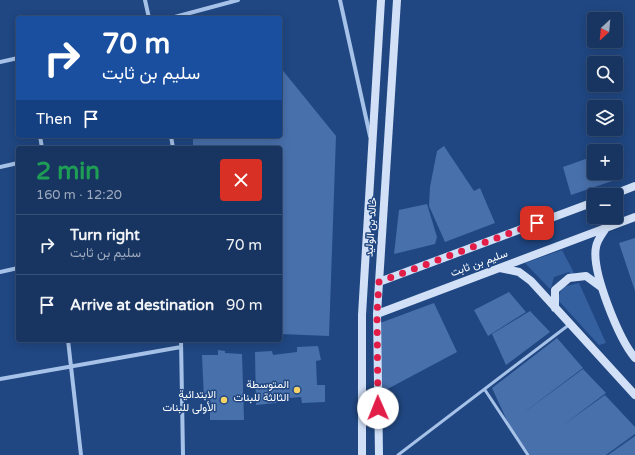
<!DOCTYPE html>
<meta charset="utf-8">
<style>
body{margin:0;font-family:"Varela Round",Vazirmatn,sans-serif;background:#25406b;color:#f1f3f6;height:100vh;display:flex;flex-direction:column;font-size:15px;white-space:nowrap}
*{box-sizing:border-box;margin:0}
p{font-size:13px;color:#9fabbe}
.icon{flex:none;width:22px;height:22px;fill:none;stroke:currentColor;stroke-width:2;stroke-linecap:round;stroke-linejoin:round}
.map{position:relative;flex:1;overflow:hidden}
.sheet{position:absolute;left:16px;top:146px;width:266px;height:196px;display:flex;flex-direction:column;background:#183562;border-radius:4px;box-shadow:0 2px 10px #0003,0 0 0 1px #365077}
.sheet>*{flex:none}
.hud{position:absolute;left:16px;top:16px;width:266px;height:122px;border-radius:4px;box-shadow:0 2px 10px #0003,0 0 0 1px #365077;background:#1a4fa0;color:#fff;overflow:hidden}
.needle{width:26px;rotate:206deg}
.controls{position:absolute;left:587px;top:12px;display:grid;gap:8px}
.controls a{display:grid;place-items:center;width:36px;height:36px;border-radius:4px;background:#183562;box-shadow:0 2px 10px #0003,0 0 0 1px #365077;font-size:20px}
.pin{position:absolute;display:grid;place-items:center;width:34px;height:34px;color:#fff;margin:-17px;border-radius:8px;box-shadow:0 2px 6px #0006}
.me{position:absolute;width:44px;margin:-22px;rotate:359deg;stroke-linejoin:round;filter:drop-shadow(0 0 3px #0008)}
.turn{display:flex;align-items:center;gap:14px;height:84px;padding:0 20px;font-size:18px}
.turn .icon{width:52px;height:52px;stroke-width:2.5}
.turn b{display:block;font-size:28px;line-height:34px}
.then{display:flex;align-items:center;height:38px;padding:0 20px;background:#0003;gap:8px;font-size:15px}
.round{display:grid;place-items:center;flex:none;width:42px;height:42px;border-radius:4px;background:#25406b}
.overview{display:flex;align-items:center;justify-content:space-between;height:68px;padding:0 20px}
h1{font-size:24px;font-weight:700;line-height:30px;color:#1e9e55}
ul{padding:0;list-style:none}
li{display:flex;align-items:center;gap:12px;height:60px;padding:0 20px;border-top:1px solid #365077}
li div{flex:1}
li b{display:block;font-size:15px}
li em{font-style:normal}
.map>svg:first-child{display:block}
</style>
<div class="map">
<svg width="635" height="455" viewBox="0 0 635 455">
<rect width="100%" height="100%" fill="#204782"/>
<path fill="#3460a0" d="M562,250L575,275L571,276L569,272L554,277L551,288H549L525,263Z
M579,283L606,343L599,345L557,299L563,287Z"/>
<path fill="#4870ab" d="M280,67L336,136L329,336L280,334V148H193V136H280Z
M444,146L474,191L480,188L495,223L445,242L429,206L430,187L437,151Z
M594,156V173H616L618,179L571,195L563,167Z
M427,204L437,237L435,244L394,254L399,210Z
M635,238V291L619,243Z
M509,292L526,312L488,336L474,310Z
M434,303L457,352L380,393V323Z
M530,311L550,332L506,365L492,334Z
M557,338L583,368L519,416L583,369L606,393L563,425L605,395L635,427V434L606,455H530L509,425L492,388Z
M318,346L321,360L316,361L317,385H325V402L302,403L301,397L277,399L276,403L256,405L255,352L272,351L273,355L297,352V347Z
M218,350L225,351V353L242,354L244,420H210V401L204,400L202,355H218Z
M635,436V455H608Z"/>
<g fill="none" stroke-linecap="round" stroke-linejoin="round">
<path stroke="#a6c2e8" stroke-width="3" d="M485,390L528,455
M398,455L570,324"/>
<path stroke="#a6c2e8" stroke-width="4" d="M145,0L149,18
M340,0L370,136
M171,18L238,0
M0,62L18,58
M40,136L42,148
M171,136L173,148
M0,167L18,163
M0,272L18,268
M68,340L81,455
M181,340L183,455
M0,379L181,347"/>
<path stroke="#d1e0f7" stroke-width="8" d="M612,195L635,186
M606,228C602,234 597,240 596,247C591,271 619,339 635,358
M500,268L519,272L531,281L635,395
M379,282L594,202
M555,308V290L569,278L586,276L601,287
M377,314L635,217
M362,455V315L381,0
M379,455L377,314L397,0"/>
</g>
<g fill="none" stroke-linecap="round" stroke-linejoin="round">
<path stroke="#e11d48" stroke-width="7" stroke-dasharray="0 12.6" d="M378,408L377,314L379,282L537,223"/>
</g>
<g fill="#f6d267" stroke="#204782" stroke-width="1.5">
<circle cx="297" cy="390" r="4"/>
<circle cx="224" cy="400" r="4"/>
</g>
<g text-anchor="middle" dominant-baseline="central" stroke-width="3" stroke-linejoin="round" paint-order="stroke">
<g font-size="11" fill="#fff" stroke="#204782">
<text transform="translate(371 227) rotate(-86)">خالد بن الوليد</text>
<text transform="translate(479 263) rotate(-20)">سليم بن ثابت</text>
</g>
<g font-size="11" fill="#fff" stroke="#204782" text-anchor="end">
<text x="289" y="384">المتوسطة<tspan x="289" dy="13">الثالثة للبنات</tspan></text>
<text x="216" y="394">الابتدائية<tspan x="216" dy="13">الأولى للبنات</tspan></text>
</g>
</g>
</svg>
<div class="controls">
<a><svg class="needle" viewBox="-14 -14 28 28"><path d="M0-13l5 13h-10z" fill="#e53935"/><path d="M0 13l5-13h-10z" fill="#9fabbe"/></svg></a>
<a><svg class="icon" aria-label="search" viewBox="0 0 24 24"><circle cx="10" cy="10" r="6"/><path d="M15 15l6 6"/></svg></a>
<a><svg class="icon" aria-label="layers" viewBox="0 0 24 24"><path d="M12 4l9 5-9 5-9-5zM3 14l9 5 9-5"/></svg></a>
<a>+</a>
<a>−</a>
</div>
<div class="pin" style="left:537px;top:223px;background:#d93025"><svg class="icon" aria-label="arrive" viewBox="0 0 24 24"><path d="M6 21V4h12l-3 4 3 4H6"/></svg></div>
<svg class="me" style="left:378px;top:408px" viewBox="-20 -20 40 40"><circle r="19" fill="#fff"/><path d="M0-13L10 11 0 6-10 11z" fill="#e11d48"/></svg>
<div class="hud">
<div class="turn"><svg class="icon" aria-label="right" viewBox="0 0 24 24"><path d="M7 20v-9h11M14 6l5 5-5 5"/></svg><div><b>70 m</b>سليم بن ثابت</div></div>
<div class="then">Then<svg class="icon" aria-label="arrive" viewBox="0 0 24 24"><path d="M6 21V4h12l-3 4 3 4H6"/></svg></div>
</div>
<section class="sheet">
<div class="overview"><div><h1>2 min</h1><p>160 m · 12:20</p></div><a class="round" style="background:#d93025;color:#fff"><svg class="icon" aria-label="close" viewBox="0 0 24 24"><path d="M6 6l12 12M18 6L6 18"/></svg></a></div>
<ul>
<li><svg class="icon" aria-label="right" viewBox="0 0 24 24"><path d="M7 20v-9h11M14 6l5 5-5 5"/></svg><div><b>Turn right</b><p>سليم بن ثابت</p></div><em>70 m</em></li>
<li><svg class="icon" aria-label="arrive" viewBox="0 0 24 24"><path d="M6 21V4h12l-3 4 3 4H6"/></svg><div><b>Arrive at destination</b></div><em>90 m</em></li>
</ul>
</section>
</div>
